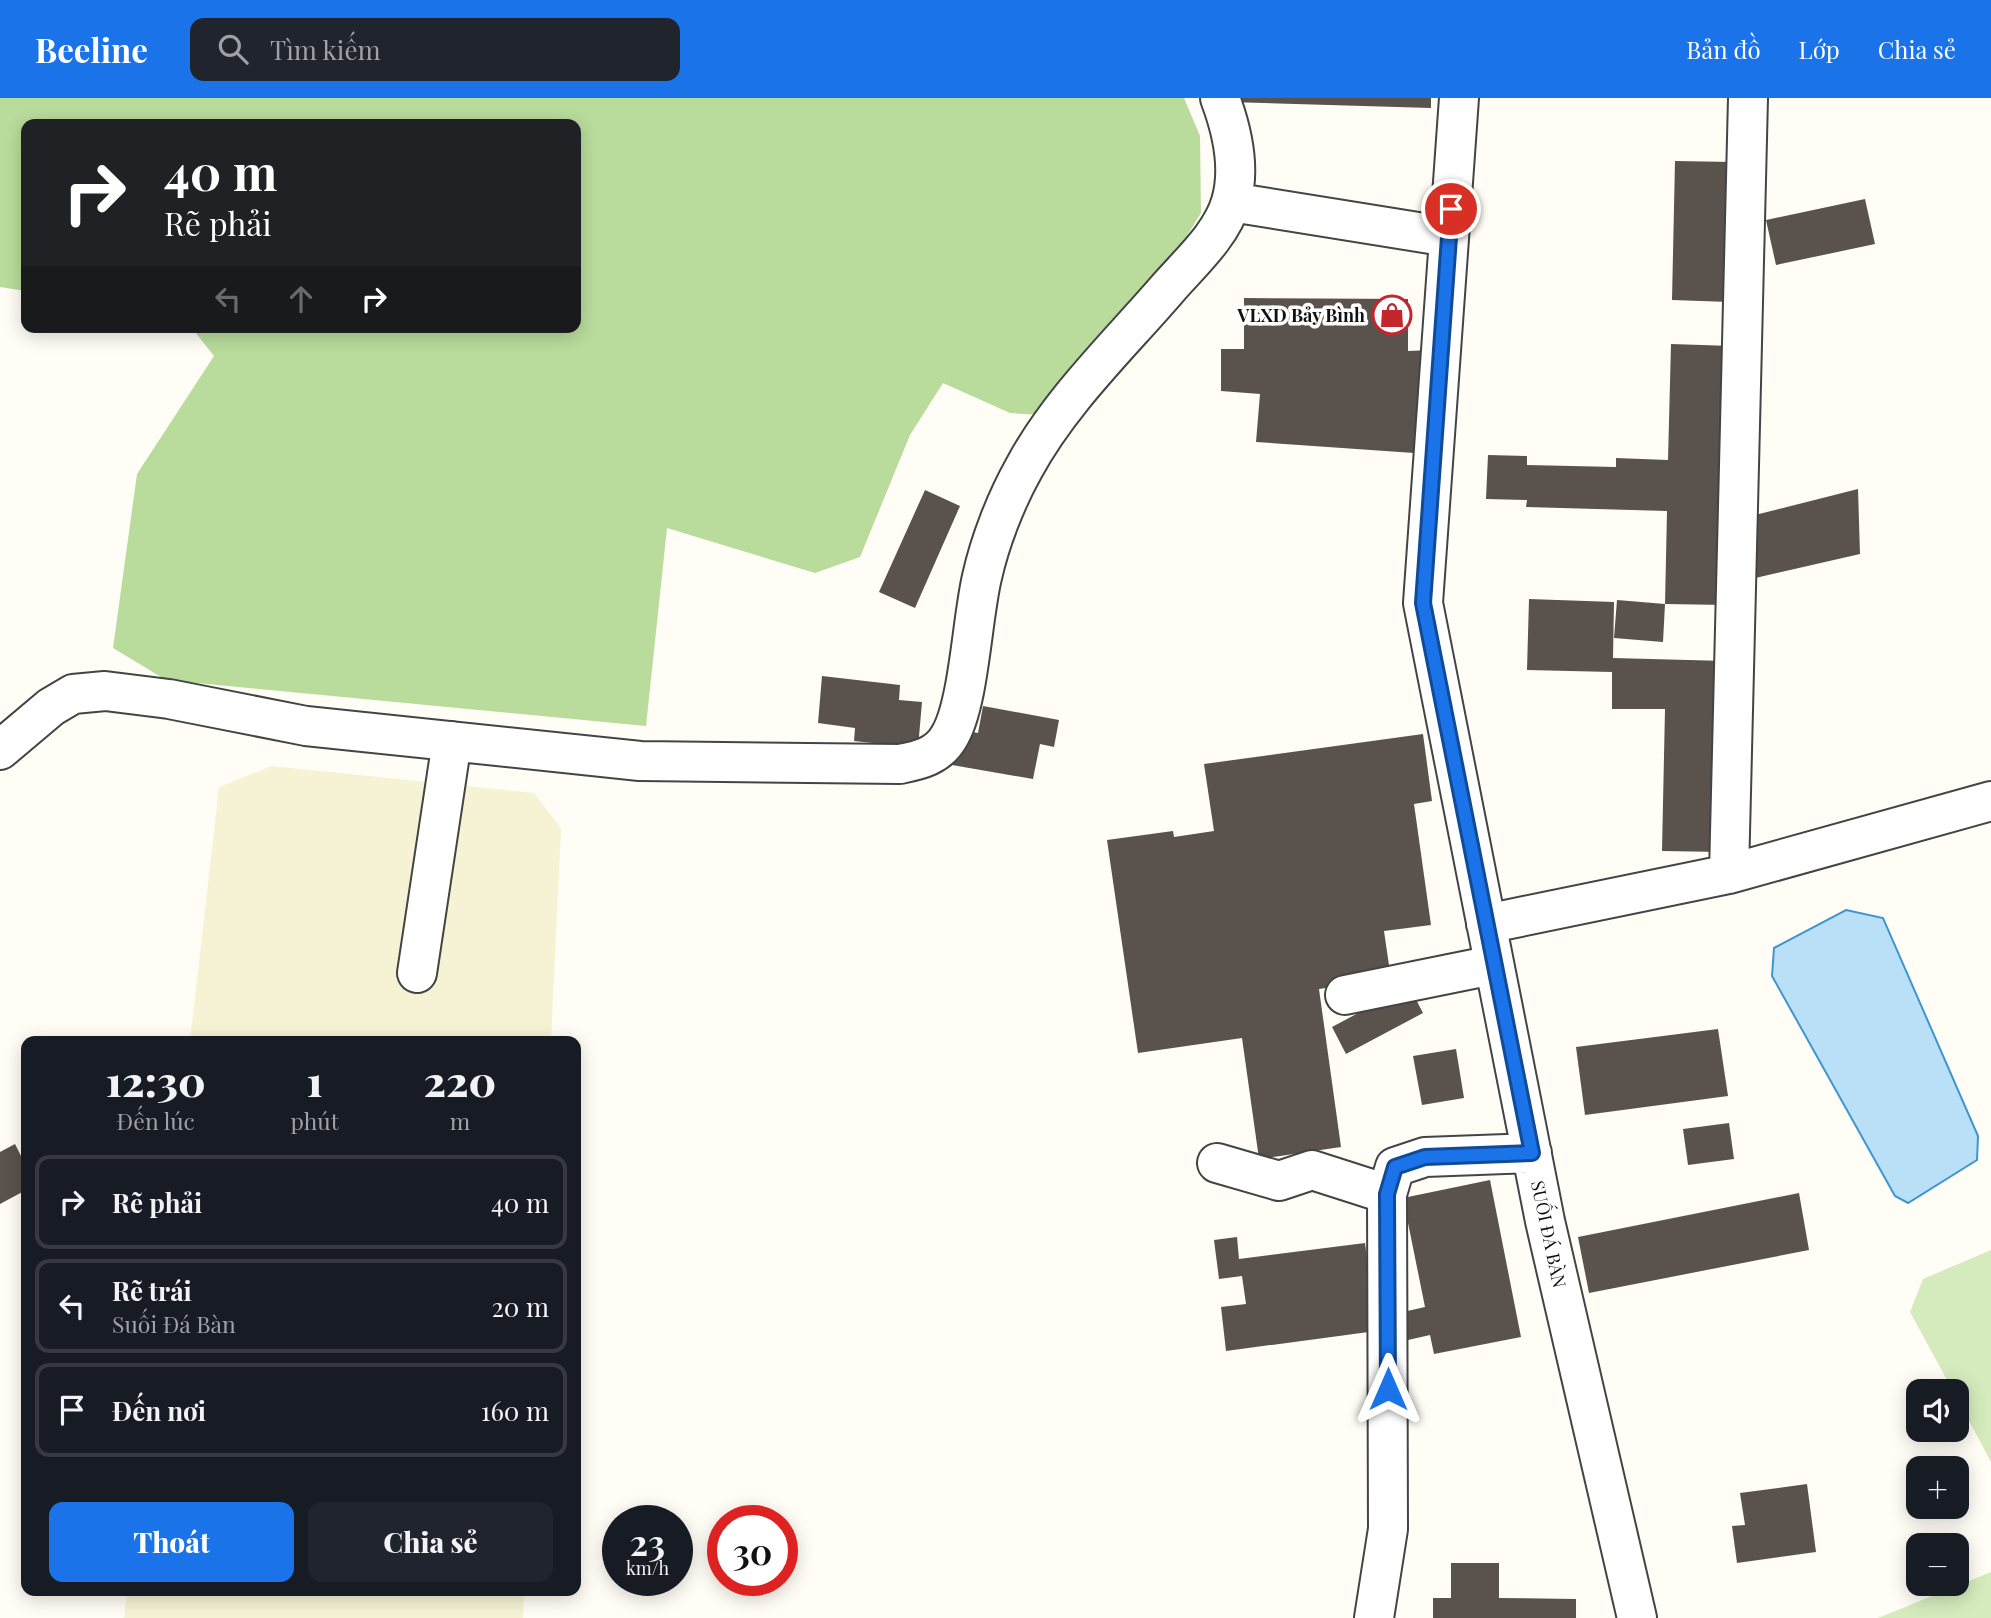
<!DOCTYPE html>
<html lang="vi">
<meta charset="utf-8">
<style>
body{margin:0;font-family:"Playfair Display",serif;background:#20242c;color:#f1f3f6;height:100vh;display:flex;flex-direction:column;font-size:26px;white-space:nowrap}
*{box-sizing:border-box;margin:0}
p{font-size:23px;color:#9ea1a6}
.icon{flex:none;width:38px;height:38px;fill:none;stroke:currentColor;stroke-width:2;stroke-linecap:round;stroke-linejoin:round}
.map{position:relative;flex:1;overflow:hidden}
.side{position:absolute;left:21px;top:938px;width:560px;height:560px;display:flex;flex-direction:column;background:#171b24;border-radius:14px;box-shadow:0 4px 18px #0003}
.side>*{flex:none}
.guide{position:absolute;left:21px;top:21px;width:560px;height:214px;border-radius:14px;box-shadow:0 4px 18px #0003;background:#202124;color:#fff;overflow:hidden}
.buttons{position:absolute;left:1906px;top:1281px;display:grid;gap:14px}
.buttons a{display:grid;place-items:center;width:63px;height:63px;border-radius:14px;background:#171b24;box-shadow:0 4px 18px #0003;font-size:35px}
.speed{position:absolute;left:602px;top:1407px;display:flex;gap:14px;font-size:35px;font-weight:700;text-align:center}
.speed>*{display:grid;place-content:center;width:91px;height:91px;border-radius:50%;background:#171b24;box-shadow:0 4px 18px #0003;line-height:1}
.speed small{font-size:18px;font-weight:400}
.speed .limit{border:10px solid #d22;background:#fff;color:#111}
.pin{position:absolute;display:grid;place-items:center;width:60px;height:60px;color:#fff;margin:-30px;border:4px solid #fff;border-radius:50%;box-shadow:0 2px 7px #0007}
.me{position:absolute;width:77px;margin:-38px;rotate:0deg;stroke-linejoin:round;filter:drop-shadow(0 0 5px #0008)}
.turn{display:flex;align-items:center;gap:24px;height:147px;padding:0 28px;font-size:32px}
.turn .icon{width:91px;height:91px;stroke-width:2.5}
.turn b{display:block;font-size:49px;line-height:60px}
.lanes{display:flex;align-items:center;height:66px;padding:0 28px;background:#0003;justify-content:center;gap:35px;direction:ltr}
.lanes .off{opacity:.35}
.eta{display:flex;justify-content:space-evenly;align-items:center;height:119px;text-align:center}
.eta b{font-size:42px;font-weight:800;line-height:49px}
.button{display:flex;gap:14px;margin-top:auto;padding:14px 28px}
.button a{flex:1;height:80px;border-radius:14px;background:#1a73e8;color:#fff;font-size:28px;font-weight:800;line-height:80px;text-align:center}
.button a+a{background:#20242c;color:#f1f3f6}
ul{padding:0;list-style:none}
li{display:flex;align-items:center;gap:21px;height:94px;margin:0 14px 10px;padding:0 14px;border:4px solid #363941;border-radius:14px}
li div{flex:1}
li b{display:block;font-size:26px}
li em{font-style:normal}
header{display:flex;align-items:center;gap:42px;box-sizing:border-box;height:98px;padding:0 35px;background:#1a73e8;color:#fff}
header strong{font-size:33px}
nav{display:flex;gap:38px;margin-inline-start:auto;font-size:24px}
.search{width:490px;height:63px;background:#20242c;display:flex;align-items:center;gap:18px;box-sizing:border-box;padding:0 24px;border-radius:14px;color:#9ea1a6;font-size:26px}
.map>svg:first-child{display:block}
</style>
<header>
<strong>Beeline</strong>
<div class="search"><svg class="icon" aria-label="search" viewBox="0 0 24 24"><circle cx="10" cy="10" r="6"/><path d="M15 15l6 6"/></svg>Tìm kiếm</div>
<nav><a>Bản đồ</a><a>Lớp</a><a>Chia sẻ</a></nav>
</header>
<div class="map">
<svg width="1991" height="1520" viewBox="0 0 1991 1520">
<rect width="100%" height="100%" fill="#fffdf5"/>
<path fill="#f6f3d4" d="M272,668L534,695L561,730L551,943H190L219,689Z
M127,1493H524L523,1520H124Z"/>
<path fill="#d5ebbd" d="M1991,1152V1364L1957,1300L1956,1293H1953L1910,1214L1923,1181Z
M1991,1474V1520H1878Z"/>
<path fill="#b9dc9c" d="M0,0H1184L1200,38L1201,115L1156,188L1041,317L1010,315L943,285L910,337L860,459L815,475L667,430L646,628L166,582L113,550L137,376L214,258L191,229H576V26H26V193L0,189Z"/>
<path fill="#b9e0f7" stroke="#3f96cf" stroke-width="2" d="M1846,812L1883,820L1978,1038L1977,1062L1908,1105L1895,1098L1772,878L1774,850Z"/>
<path fill="#5a524d" d="M1229,0H1431V10L1229,4Z
M1675,63L1733,64L1730,204L1672,202Z
M1865,101L1875,146L1776,167L1766,122Z
M1244,200L1408,201V253L1431,252L1428,308L1417,307L1414,355L1256,344L1260,296L1221,293V251H1244Z
M1671,246L1732,248L1726,507L1665,506L1663,544L1614,540L1617,502L1665,506L1667,413L1526,409L1527,402L1486,401L1488,357L1527,358V367L1616,369V360L1668,362Z
M1858,391L1860,456L1751,481V418Z
M925,392L960,408L915,510L879,494Z
M1529,501L1614,504L1613,560L1726,563L1722,754L1662,753L1665,611H1612V574L1527,572Z
M822,578L900,587L899,602L922,604L918,650L854,643L855,630L818,625Z
M983,608L1059,622L1054,649L1040,646L1033,681L952,667L958,631L978,635Z
M1423,636L1432,703L1414,706L1431,827L1384,833L1391,881L1319,891L1341,1049L1259,1061L1242,940L1138,955L1107,742L1173,733L1174,739L1214,733L1204,666Z
M1409,888L1423,915L1346,956L1332,929Z
M1718,931L1728,998L1585,1017L1576,949Z
M1456,951L1464,1000L1422,1007L1413,958Z
M1729,1025L1734,1061L1688,1067L1683,1031Z
M15,1046L26,1068V1092L0,1106V1054Z
M1490,1082L1521,1239L1434,1256L1430,1237L1408,1242L1403,1214L1425,1209L1403,1100Z
M1799,1095L1809,1152L1589,1195L1578,1139Z
M1237,1139L1239,1161L1365,1145L1376,1233L1226,1253L1221,1209L1246,1206L1242,1178L1219,1181L1214,1142Z
M1807,1386L1816,1454L1737,1465L1732,1428L1745,1427L1740,1395Z
M1451,1465H1499V1500L1576,1501V1520H1433V1500H1451Z"/>
<g fill="none" stroke-linecap="round" stroke-linejoin="round">
<defs>
<path id="minor" d="M1459,0L1423,505L1545,1123L1637,1520
M1231,104L1449,139
M0,652L51,609L73,596L105,593L169,601L306,628L640,663L900,666C920,662 938,658 949,639C969,607 972,520 982,479C990,443 1006,402 1024,370C1060,303 1120,246 1169,189C1191,164 1222,136 1231,104C1241,70 1232,32 1220,0
M1729,776L1748,0
M1486,826L1729,776L1991,703
M417,875L452,643
M1345,897L1493,867
M1217,1065L1279,1083L1312,1072L1387,1096
M1374,1520L1388,1431L1387,1096L1395,1069L1425,1059L1532,1055"/>
</defs>
<use href="#minor" stroke="#444" stroke-width="42"/>
<use href="#minor" stroke="#fff" stroke-width="38"/>
</g>
<g fill="none" stroke-linecap="round" stroke-linejoin="round">
<defs>
<path id="route" d="M1388,1291L1387,1096L1395,1069L1425,1059L1532,1055L1423,505L1451,111"/>
</defs>
<use href="#route" stroke="#114b97" stroke-width="18"/>
<use href="#route" stroke="#1a73e8" stroke-width="12"/>
</g>
<defs>
<symbol id="shop-ring" viewBox="-11 -11 22 22"><circle r="9.5" fill="#fff" stroke="#c4262e" stroke-width="1.5"/><path d="M-5-2.5h2.3a2.7 3.5 0 0 1 5.4 0H5L5.5 6h-11ZM-1.5-2.5h3a1.5 2.3 0 0 0-3 0Z" fill="#c4262e"/></symbol>
</defs>
<g fill-rule="evenodd">
<use href="#shop-ring" x="1370" y="195" width="44" height="44"/>
</g>
<g text-anchor="middle" dominant-baseline="central" stroke-width="7" stroke-linejoin="round" paint-order="stroke">
<g font-size="18" font-weight="bold" fill="#111" stroke="#fff" text-anchor="end">
<text x="1365" y="217">VLXD Bảy Bình</text>
</g>
<g font-size="18" fill="#111" stroke="#fff">
<text transform="translate(1549 1136) rotate(78)">SUỐI ĐÁ BÀN</text>
</g>
</g>
</svg>
<div class="buttons">
<a><svg class="icon" aria-label="sound" viewBox="0 0 24 24"><path d="M4 9h4l5-4v14l-5-4H4zM17 9q2 3 0 6"/></svg></a>
<a>+</a>
<a>−</a>
</div>
<div class="speed"><div>23<small>km/h</small></div><div class="limit">30</div></div>
<div class="pin" style="left:1451px;top:111px;background:#d93025"><svg class="icon" aria-label="arrive" viewBox="0 0 24 24"><path d="M6 21V4h12l-3 4 3 4H6"/></svg></div>
<svg class="me" style="left:1388px;top:1291px" viewBox="-20 -20 40 40"><path d="M0-17L14 15 0 8-14 15z" fill="#1a73e8" stroke="#fff" stroke-width="4"/></svg>
<div class="guide">
<div class="turn"><svg class="icon" aria-label="right" viewBox="0 0 24 24"><path d="M7 20v-9h11M14 6l5 5-5 5"/></svg><div><b>40 m</b>Rẽ phải</div></div>
<div class="lanes"><svg class="icon off" aria-label="left" viewBox="0 0 24 24"><path d="M17 20v-9H6M10 6l-5 5 5 5"/></svg><svg class="icon off" aria-label="ahead" viewBox="0 0 24 24"><path d="M12 20V5M6 11l6-6 6 6"/></svg><svg class="icon" aria-label="right" viewBox="0 0 24 24"><path d="M7 20v-9h11M14 6l5 5-5 5"/></svg></div>
</div>
<section class="side">
<div class="eta">
<div><b>12:30</b><p>Đến lúc</p></div>
<div><b>1</b><p>phút</p></div>
<div><b>220</b><p>m</p></div>
</div>
<ul>
<li><svg class="icon" aria-label="right" viewBox="0 0 24 24"><path d="M7 20v-9h11M14 6l5 5-5 5"/></svg><div><b>Rẽ phải</b></div><em>40 m</em></li>
<li><svg class="icon" aria-label="left" viewBox="0 0 24 24"><path d="M17 20v-9H6M10 6l-5 5 5 5"/></svg><div><b>Rẽ trái</b><p>Suối Đá Bàn</p></div><em>20 m</em></li>
<li><svg class="icon" aria-label="arrive" viewBox="0 0 24 24"><path d="M6 21V4h12l-3 4 3 4H6"/></svg><div><b>Đến nơi</b></div><em>160 m</em></li>
</ul>
<div class="button"><a>Thoát</a><a>Chia sẻ</a></div>
</section>
</div>
